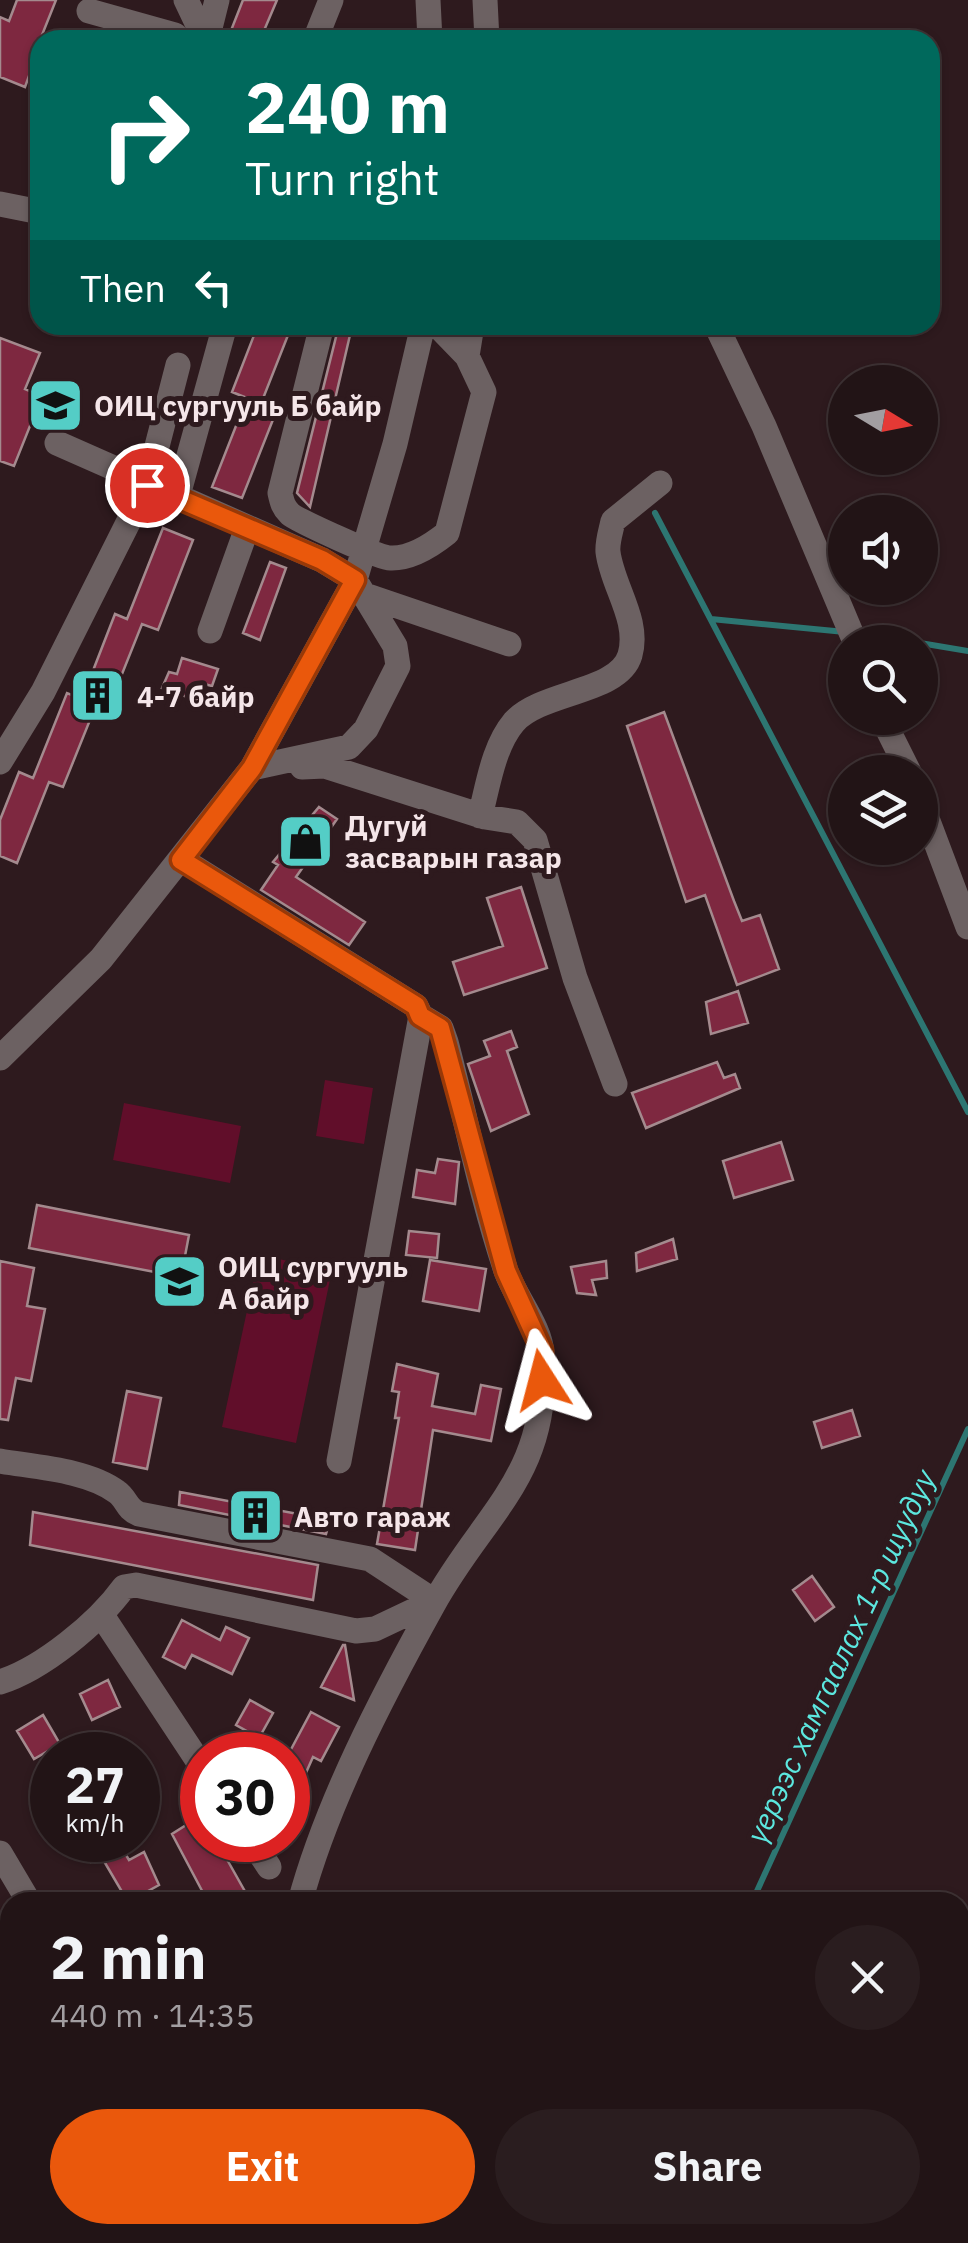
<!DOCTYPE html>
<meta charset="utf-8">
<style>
body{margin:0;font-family:"IBM Plex Sans",sans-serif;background:#2a1d1f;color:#f1f3f6;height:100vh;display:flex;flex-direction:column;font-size:38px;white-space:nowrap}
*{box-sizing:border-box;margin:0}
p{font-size:32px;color:#a29ea1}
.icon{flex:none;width:55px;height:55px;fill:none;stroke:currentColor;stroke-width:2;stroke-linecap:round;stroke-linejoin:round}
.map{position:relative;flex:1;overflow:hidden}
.drawer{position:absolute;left:0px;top:1892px;width:970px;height:352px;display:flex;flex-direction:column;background:#221416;border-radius:30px 30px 0 0;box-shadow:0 2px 8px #0004,0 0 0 2px #3f3335}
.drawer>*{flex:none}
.hud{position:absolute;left:30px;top:30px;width:910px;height:305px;border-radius:30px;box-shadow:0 2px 8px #0004,0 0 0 2px #3f3335;background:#00695c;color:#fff;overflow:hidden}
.needle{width:65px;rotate:100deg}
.controls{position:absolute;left:828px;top:365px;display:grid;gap:20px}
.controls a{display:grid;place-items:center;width:110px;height:110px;border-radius:50%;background:#221416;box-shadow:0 2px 8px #0004,0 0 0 2px #3f3335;font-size:50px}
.speed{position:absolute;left:30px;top:1732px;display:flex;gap:20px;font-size:50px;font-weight:700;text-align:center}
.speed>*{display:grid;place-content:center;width:130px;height:130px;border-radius:50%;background:#221416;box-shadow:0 2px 8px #0004,0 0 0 2px #3f3335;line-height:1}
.speed small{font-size:25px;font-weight:400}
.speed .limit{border:15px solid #d22;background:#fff;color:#111}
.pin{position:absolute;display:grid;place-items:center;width:85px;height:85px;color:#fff;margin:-42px;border:5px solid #fff;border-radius:50%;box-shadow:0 2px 10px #0007}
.me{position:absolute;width:110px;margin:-55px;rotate:351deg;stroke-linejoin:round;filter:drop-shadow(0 0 8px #0008)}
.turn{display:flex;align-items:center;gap:35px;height:210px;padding:0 50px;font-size:45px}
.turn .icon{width:130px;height:130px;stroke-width:2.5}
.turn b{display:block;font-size:70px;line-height:85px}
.then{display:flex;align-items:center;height:95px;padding:0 50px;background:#0003;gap:20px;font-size:38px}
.round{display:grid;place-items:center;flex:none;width:105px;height:105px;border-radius:52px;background:#2a1d1f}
.headline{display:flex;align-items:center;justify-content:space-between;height:170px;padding:0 50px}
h1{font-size:60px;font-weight:800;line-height:75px}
.action{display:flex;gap:20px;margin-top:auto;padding:20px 50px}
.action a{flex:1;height:115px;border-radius:60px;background:#ea580c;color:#fff;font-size:40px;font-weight:800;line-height:115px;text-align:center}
.action a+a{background:#2a1d1f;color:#f1f3f6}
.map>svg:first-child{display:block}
</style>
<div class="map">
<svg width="968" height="2243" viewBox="0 0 968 2243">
<rect width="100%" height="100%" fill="#2e1a1e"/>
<path fill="#610e2a" d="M325,1080L373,1088L364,1144L316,1136Z
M124,1103L241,1126L230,1183L113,1160Z
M259,1255L332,1270L296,1443L222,1427Z"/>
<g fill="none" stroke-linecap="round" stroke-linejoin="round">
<path stroke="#2d7672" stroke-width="6" d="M655,513L968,1112
M711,619L845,632
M858,634L916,642
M920,643L968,651
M752,1902L968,1429
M492,2243L505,2235"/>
</g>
<path fill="#7e2840" stroke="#a48a8e" stroke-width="2.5" d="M17,0H56L40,40V64L34,62L25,87L0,77V17L9,21Z
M243,0H277L260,40L230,33Z
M258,325H292L262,401L278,407L242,498L212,487L247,398L232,392Z
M337,333L350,335L310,507L297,493Z
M0,338L40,353L25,389L42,396L14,466L0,461Z
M163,528L193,540L158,630L142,624L108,709L96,705L63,787L49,782L17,863L0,856V820L19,772L33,778L67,693L82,699L115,614L127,619Z
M270,562L286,568L260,640L243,633Z
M182,658L218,669L212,686L204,684L198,701L162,688L169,672L177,674Z
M664,712L734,901L742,921L760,915L779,969L737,985L705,895L686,902L627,726Z
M319,807L337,819L296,877L365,922L349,945L261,890L278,865L273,862Z
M521,887L547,968L464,995L453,962L503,946L487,898Z
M738,991L748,1023L711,1034L706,1002Z
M511,1031L517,1047L507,1051L529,1114L491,1131L468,1064L490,1056L484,1041Z
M717,1062L724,1078L735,1074L740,1088L646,1128L632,1093Z
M781,1142L793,1180L734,1198L723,1161Z
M438,1159L459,1162L455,1204L413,1197L417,1170L435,1173Z
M37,1205L189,1235L181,1277L29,1248Z
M409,1231L439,1234L437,1258L406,1255Z
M673,1239L677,1259L637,1271L636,1253Z
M430,1260L486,1269L479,1311L423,1301Z
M0,1261L34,1268L27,1306L45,1309L31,1381L16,1378L8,1420L0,1419Z
M606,1261L607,1278L592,1280L596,1295L577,1293L571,1267Z
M397,1364L438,1374L432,1406L475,1414L481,1385L501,1389L491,1441L433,1430L415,1550L377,1544L399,1418H395L399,1392L392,1391Z
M127,1391L161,1398L147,1469L113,1462Z
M852,1410L860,1436L822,1448L814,1422Z
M180,1492L330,1520L326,1534L179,1505Z
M33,1512L318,1565L313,1600L30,1545Z
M812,1576L834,1607L815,1621L793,1590Z
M182,1620L220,1640L226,1627L249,1638L232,1674L192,1655L185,1668L163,1657Z
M343,1645H345L354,1700L321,1687Z
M108,1680L120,1707L92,1720L80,1694Z
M250,1700L273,1713L259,1738L236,1725Z
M311,1712L339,1727L321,1761L313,1757L288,1813V1755Z
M43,1715L60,1744L34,1759L17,1731Z
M202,1815V1840H216L247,1895L234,1902H208L172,1834Z
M79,1840H129L120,1845L129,1860L144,1852L159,1885L128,1902L101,1856L91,1862Z"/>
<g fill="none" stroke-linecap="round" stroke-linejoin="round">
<path stroke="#6c6162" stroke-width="25" d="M186,0L205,40
M428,0L430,40
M485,0L487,40
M89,11L175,35
M207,40L217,0
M315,40L331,0
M0,204L40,212
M322,325L280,493C282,502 283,507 290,514C297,520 379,558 390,558C410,559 432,545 447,533L484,392L467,356L437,325
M716,325L764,426L855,642
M467,356L472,325
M57,443L322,560L355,580L395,646L398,666L366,729L349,747L252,768
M177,499L225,325
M362,594L509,644
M210,631L247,528
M882,718L909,772
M0,762L43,692L147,485L178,365
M302,767L325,766L485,817L517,822L535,840L575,978L615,1084
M920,800L968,927
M480,816C488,786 493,747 514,722C542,691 619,693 630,655C640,620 612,586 608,552C607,542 611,531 613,521L660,483
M181,859L416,1006L421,1016L339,1461
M0,1058L101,959L252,768L355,580L395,444L423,325
M0,1461C35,1467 88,1470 117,1492C127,1499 126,1509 139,1514L370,1559L434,1601L375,1629L356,1631L136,1585L124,1587C98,1623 42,1669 0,1682
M103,1617L202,1767
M251,1840L269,1867
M0,1853L29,1902
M300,1902C327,1802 382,1697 433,1605C484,1512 551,1475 542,1354C541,1327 515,1297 506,1271C481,1197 466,1118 446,1042L441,1028L421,1016
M960,1984L968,1977
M960,2022L968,2015
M960,2080L968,2073
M265,2235L271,2243
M598,2243L610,2235
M652,2243L663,2235
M724,2243L735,2235"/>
</g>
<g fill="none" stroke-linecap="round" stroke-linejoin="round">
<defs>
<path id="route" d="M147,485L322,560L355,580L252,768L181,860L416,1006L420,1016L440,1028L506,1271L542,1350V1380"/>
</defs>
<use href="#route" stroke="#983908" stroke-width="25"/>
<use href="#route" stroke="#ea580c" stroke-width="18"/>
</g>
<defs>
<symbol id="school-square" viewBox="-11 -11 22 22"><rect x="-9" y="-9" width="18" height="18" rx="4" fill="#54cdc6" stroke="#2e1a1e"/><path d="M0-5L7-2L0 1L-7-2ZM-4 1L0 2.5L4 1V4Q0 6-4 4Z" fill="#111"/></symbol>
<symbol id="building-square" viewBox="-11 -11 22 22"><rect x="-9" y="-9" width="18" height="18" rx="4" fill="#54cdc6" stroke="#2e1a1e"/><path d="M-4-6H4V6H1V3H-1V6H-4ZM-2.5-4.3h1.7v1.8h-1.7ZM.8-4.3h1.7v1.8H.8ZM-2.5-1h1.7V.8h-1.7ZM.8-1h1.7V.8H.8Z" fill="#111"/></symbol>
<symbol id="shop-square" viewBox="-11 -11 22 22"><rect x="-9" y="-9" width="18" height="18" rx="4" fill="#54cdc6" stroke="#2e1a1e"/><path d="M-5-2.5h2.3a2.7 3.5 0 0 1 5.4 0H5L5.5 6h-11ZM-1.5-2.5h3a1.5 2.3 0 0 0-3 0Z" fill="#111"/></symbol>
</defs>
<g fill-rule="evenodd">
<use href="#school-square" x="24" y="374" width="63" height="63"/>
<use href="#building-square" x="66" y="664" width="63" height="63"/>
<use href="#shop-square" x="274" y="810" width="63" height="63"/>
<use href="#school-square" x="148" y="1250" width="63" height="63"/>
<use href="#building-square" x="224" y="1484" width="63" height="63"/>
</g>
<g text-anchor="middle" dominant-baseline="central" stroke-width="10" stroke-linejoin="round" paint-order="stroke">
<g font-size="28" font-weight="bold" fill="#f5e6e9" stroke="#2e1a1e" text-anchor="start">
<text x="94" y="405">ОИЦ сургууль Б байр</text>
<text x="137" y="696">4-7 байр</text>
<text x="345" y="825">Дугуй<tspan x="345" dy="32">засварын газар</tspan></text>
<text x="218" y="1266">ОИЦ сургууль<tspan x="218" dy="32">А байр</tspan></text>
<text x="294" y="1516">Авто гараж</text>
</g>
<g font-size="30" font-style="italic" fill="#5ce7df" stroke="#2e1a1e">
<text transform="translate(840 1656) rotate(-65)">үерээс хамгаалах 1-р шуудуу</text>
</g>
</g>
</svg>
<div class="controls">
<a><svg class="needle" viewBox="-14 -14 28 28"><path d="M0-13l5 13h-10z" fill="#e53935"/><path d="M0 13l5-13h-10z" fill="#a29ea1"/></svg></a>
<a><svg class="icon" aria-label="sound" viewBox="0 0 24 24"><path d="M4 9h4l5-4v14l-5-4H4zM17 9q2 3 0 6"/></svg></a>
<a><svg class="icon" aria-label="search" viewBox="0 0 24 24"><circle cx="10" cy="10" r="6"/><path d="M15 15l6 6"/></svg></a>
<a><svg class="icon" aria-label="layers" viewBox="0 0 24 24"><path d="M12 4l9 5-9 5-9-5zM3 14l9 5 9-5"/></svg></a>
</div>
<div class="speed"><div>27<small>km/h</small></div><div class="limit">30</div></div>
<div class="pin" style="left:147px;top:485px;background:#d93025"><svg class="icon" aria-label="arrive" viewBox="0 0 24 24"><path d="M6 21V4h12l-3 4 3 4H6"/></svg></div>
<svg class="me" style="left:542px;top:1380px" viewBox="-20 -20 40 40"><path d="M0-17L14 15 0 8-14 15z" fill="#ea580c" stroke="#fff" stroke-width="4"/></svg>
<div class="hud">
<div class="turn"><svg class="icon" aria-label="right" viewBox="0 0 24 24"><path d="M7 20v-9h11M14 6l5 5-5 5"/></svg><div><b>240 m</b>Turn right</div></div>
<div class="then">Then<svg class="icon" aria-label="left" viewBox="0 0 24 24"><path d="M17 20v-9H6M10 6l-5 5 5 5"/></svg></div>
</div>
<section class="drawer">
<div class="headline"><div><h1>2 min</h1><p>440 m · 14:35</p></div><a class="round"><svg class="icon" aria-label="close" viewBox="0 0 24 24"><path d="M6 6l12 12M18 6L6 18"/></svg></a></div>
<div class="action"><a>Exit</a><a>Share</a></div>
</section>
</div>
